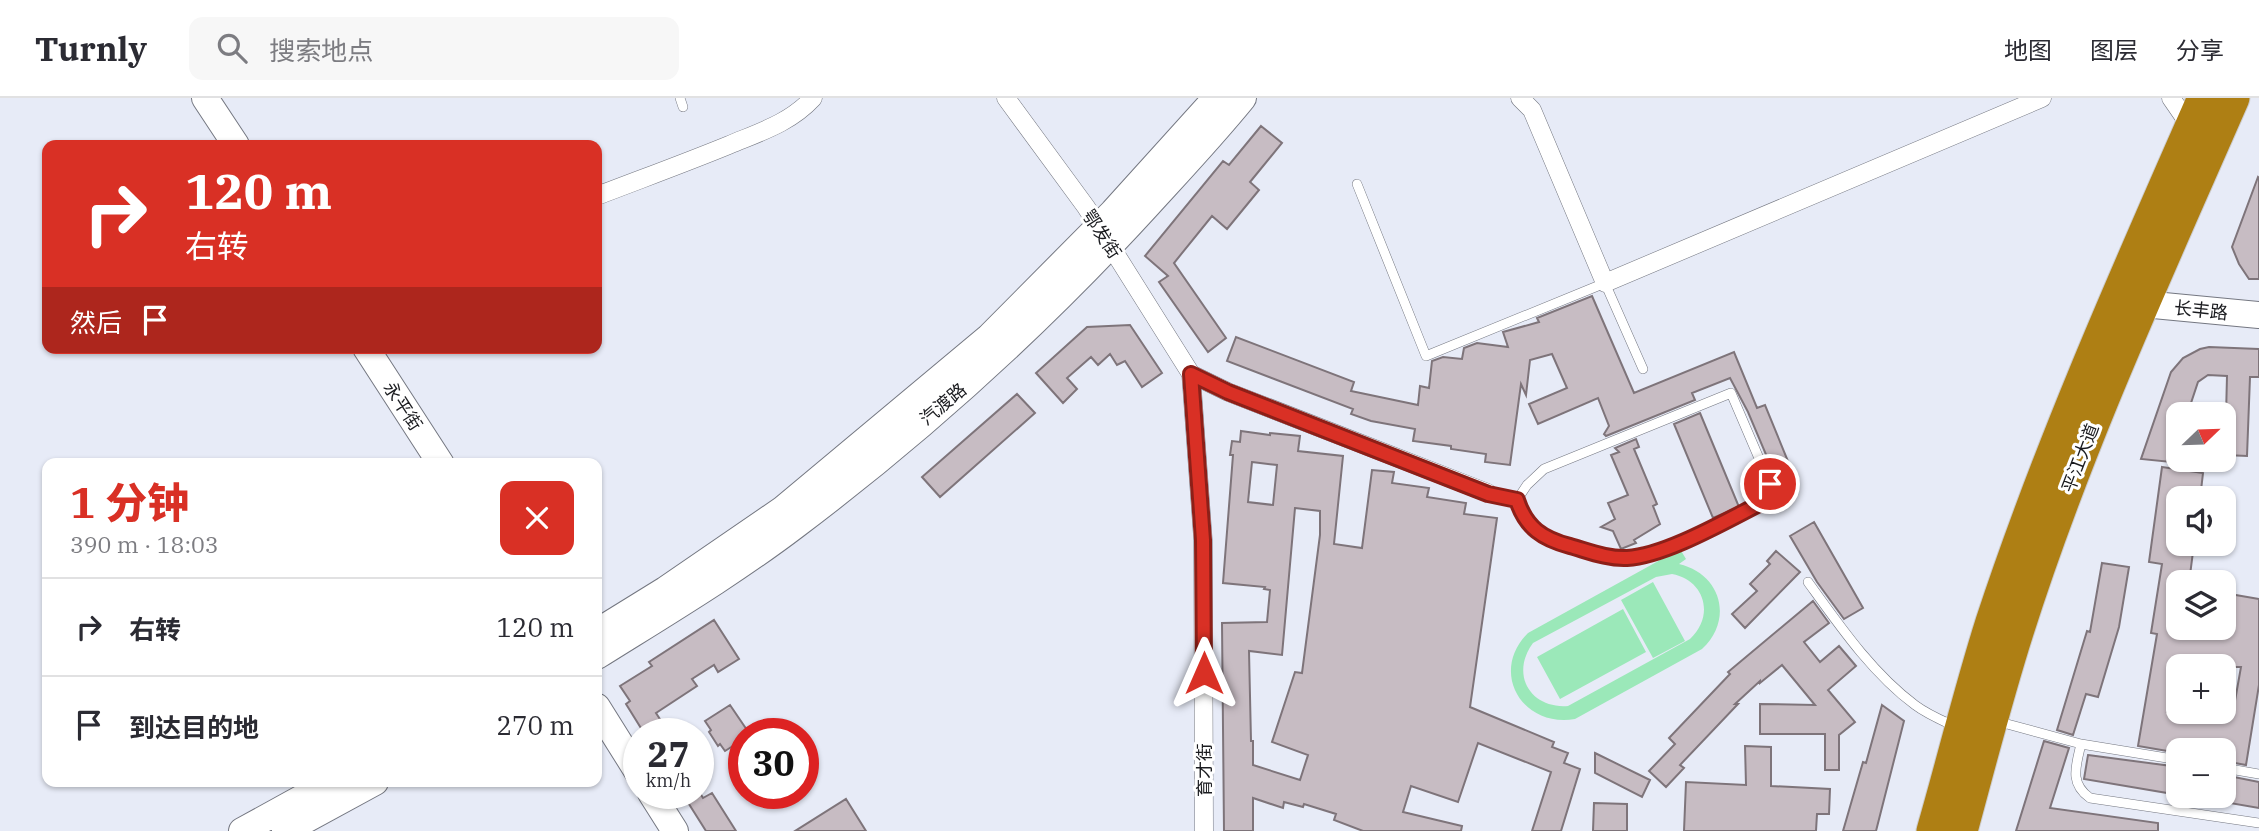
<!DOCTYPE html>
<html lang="zh">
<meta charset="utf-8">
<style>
body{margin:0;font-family:"IBM Plex Serif","Noto Sans SC",serif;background:#f7f7f7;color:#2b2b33;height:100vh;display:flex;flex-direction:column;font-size:26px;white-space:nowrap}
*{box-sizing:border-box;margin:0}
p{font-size:23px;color:#7c7c81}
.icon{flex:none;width:38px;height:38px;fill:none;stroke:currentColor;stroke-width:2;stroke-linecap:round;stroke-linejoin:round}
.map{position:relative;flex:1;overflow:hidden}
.sheet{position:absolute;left:42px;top:360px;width:560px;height:329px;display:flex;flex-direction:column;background:#fff;border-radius:14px;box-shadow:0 2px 5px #0004}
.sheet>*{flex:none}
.guide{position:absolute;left:42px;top:42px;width:560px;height:214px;border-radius:14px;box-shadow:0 2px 5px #0004;background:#d93025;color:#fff;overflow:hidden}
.needle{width:46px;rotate:67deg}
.controls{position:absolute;left:2166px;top:304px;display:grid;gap:14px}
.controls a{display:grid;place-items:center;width:70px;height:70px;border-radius:14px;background:#fff;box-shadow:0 2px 5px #0004;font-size:35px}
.speed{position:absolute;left:623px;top:620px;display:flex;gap:14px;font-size:35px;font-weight:700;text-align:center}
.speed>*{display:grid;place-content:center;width:91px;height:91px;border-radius:50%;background:#fff;box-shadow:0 2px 5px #0004;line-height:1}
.speed small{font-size:18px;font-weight:400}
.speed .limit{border:10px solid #d22;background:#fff;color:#111}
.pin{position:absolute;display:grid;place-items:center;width:60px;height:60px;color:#fff;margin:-30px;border:4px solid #fff;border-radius:50%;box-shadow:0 2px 7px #0007}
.me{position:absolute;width:77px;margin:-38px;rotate:0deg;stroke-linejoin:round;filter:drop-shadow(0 0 5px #0008)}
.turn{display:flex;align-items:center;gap:24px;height:147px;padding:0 28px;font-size:32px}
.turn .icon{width:91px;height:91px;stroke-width:2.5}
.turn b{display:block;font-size:49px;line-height:60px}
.then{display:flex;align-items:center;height:66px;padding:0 28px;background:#0003;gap:14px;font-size:26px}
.round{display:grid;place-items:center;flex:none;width:74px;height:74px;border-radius:14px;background:#f7f7f7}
.headline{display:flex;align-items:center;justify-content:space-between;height:119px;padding:0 28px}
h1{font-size:42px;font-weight:800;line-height:52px;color:#d93025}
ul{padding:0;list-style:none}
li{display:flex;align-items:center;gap:21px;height:98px;padding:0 28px;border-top:2px solid #e1e1e2}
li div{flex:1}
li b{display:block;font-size:26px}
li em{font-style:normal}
header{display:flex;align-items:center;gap:42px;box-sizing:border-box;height:98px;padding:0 35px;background:#fff;border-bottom:2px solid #e1e1e2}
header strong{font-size:33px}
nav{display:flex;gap:38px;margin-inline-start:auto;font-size:24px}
.search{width:490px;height:63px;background:#f7f7f7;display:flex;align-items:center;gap:18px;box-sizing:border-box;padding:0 24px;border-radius:14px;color:#7c7c81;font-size:26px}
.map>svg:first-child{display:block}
</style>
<header>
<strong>Turnly</strong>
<div class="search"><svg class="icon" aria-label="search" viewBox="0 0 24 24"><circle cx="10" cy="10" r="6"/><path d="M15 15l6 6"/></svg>搜索地点</div>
<nav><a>地图</a><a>图层</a><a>分享</a></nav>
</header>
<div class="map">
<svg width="2259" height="733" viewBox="0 0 2259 733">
<rect width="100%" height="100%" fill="#e7ebf7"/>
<path fill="#9be8b9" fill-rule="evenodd" d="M1680,451L1686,461L1679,466C1721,476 1734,521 1702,551L1575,621C1522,630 1489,574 1528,535ZM1672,476C1705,482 1715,518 1690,541L1568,608C1530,611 1510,576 1533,545L1656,479Z
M1653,484L1685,543L1653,560L1621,502Z
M1623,511L1646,554L1560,601L1537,559Z"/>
<path fill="#c7bcc3" stroke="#7e747a" stroke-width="2" fill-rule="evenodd" d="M1261,28L1282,45L1250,84L1259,92L1227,131L1212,118L1174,165L1226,240L1208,254L1159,184L1168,178L1145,158L1223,63L1229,67Z
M2258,79L2259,80V181H2249L2239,166L2232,149Z
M1592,198L1634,295L1734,254L1757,310L1765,307L1794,378L1778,385L1748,314L1730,280L1692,295L1695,302L1606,338L1604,336L1609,328L1598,300L1538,326L1529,306L1567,290L1552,256L1530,262L1526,297L1521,286L1510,367L1485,364L1486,356L1451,351V348L1413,343L1415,331L1371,323L1351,316L1353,311L1227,263L1236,239L1354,284L1351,293L1418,307L1420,288L1429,290L1432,263L1443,259L1462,261L1464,250L1477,245L1508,249L1503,234L1539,224L1537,220Z
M1130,227L1162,275L1142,289L1125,263L1117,267L1110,256L1098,267L1091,259L1067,280L1077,291L1063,305L1036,275L1087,229Z
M2209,249L2259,251V279H2250L2247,358L2225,357L2227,278L2208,277L2198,284L2187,317H2179V341L2171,364L2141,361L2171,274L2183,260L2200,251Z
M1017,296L1035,315L940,399L922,379Z
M1700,315L1739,409L1713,420L1674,326Z
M1241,333L1270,337V335L1300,338L1298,353L1343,358L1334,446L1362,450L1372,372L1394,374L1392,385L1429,390L1427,399L1466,405L1464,416L1497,420L1470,609L1554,644L1552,649L1568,655L1564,665L1580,671L1561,733H1532L1551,674L1478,645L1458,704L1411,688L1403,714L1462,728L1461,733H1363L1334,722L1336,716L1304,706L1303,709L1284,704L1283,710L1253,700V733H1224L1222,525L1267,524L1270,492L1264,491L1265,489L1223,485L1233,357H1230L1232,343L1240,344ZM1252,364L1277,367L1273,407L1248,404ZM1295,410L1320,413V437L1302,575L1295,574L1272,644L1308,657L1300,682L1253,667V643H1251L1249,553L1282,557Z
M1636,341L1639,349L1634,351L1657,406L1653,408L1660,426L1634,442L1636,445L1621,451L1613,433L1601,429L1615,421L1608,405L1628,397L1611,357L1619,354L1615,350Z
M2162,369L2203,375L2200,401H2179V446H2194L2189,485H2179V530H2224V495L2259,501V587L2246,667L2224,663V653H2179V655L2138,648L2157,536L2151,535L2162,466L2149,464ZM2175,569H2241L2233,614H2167Z
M1814,424L1863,510L1844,521L1817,484L1790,438Z
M1776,453L1800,474L1745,530L1732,516L1757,493L1750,486L1770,466L1767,463Z
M2102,465L2129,469L2119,529L2098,599L2086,596L2073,637L2057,632L2087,533L2090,534Z
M1813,503L1829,525L1804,544L1820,564L1839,548L1856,568L1828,592L1855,624L1839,637V672H1825V636H1760V606L1815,607L1782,567L1760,585V583L1735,606H1738L1680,667L1684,670L1666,689L1649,673L1675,646L1669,640L1730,576L1728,574Z
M714,522L739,561L718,574L714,567L692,581L697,588L656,615L669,635H644L626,606L630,603L620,588L652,568L649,564Z
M730,607L749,635H744V641L725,653L720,646L718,648L709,634L711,632L705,623Z
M1882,607L1904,623L1876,733H1843L1863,664L1866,665Z
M2044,643L2069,650L2050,710L2158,725V733H2016Z
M1745,648L1771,649V688L1830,691L1829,716H1817L1816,733H1684L1686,684L1746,687Z
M1595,655L1650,682L1642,699L1595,675Z
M2088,657L2179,669V697L2084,681Z
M2224,677L2259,684V710L2224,704Z
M682,695H700L703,700L712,695L736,733H706Z
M846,701L866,733H795Z
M1594,705L1627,706V733H1593Z"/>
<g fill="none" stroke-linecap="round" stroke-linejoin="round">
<defs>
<path id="lane" d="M680,0L683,9
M1357,86L1426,258L1605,185L1643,271
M1731,295L1770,386V394L1765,403C1730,421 1665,458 1627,460C1608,461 1589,453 1570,448C1543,441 1526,430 1517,402L1527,387L1544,371Z
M1488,395L1517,402
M1808,484C1839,527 1872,575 1915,607C1927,616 1941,622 1954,628
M1996,623L2081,646L2179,662
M2081,646C2076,668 2069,685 2090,700L2259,725
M2224,670L2259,676"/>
<path id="street" d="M1006,0L1086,109L1191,276L1203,442L1204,733
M1520,0L1532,12L1605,185L2042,0
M2171,0L2191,29
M597,98C641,81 685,65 729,47C760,34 790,25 813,0
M1191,276L1228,294L1488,395"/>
<path id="secondary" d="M205,0L236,47
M2143,206L2259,217
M366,250L441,366
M597,534L665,492L783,411L989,239L1113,114L1216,0
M597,558C664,516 733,475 796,427C922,332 1041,224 1148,107C1180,72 1213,37 1243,0
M597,609L639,676
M651,695L675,733
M242,733L331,684
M285,733L375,684"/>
<path id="highway" d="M1933,733C1953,664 1970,593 1992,524C2051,345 2128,173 2204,0
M1961,733C1979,667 1996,600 2017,534C2075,351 2156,176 2233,0"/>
</defs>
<use href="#lane" stroke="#747781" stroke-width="10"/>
<use href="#street" stroke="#747781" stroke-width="19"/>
<use href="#secondary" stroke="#747781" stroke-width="28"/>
<use href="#highway" stroke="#cdcdce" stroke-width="35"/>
<use href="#lane" stroke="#fff" stroke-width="9"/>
<use href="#street" stroke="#fff" stroke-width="18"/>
<use href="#secondary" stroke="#fff" stroke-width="26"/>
<use href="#highway" stroke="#ae7f14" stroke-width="33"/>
</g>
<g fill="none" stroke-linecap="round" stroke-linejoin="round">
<defs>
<path id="route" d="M1204,575L1203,442L1191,276L1228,294L1488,396L1517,402C1526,430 1543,441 1570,448C1588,453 1608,461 1627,460C1666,458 1729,421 1765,403L1770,394V386"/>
</defs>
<use href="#route" stroke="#8d1f18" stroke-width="18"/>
<use href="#route" stroke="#d93025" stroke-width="12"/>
</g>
<g text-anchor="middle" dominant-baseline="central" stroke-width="6" stroke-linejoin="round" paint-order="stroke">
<g font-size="18" fill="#1a1b1f" stroke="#fff">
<text transform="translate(1102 136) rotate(57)">鄂发街</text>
<text transform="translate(2201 212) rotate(6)">长丰路</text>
<text transform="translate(943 306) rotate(-40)">汽渡路</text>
<text transform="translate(403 308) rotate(57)">永平街</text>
<text transform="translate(2080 360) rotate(-69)">平江大道</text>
<text transform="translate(1204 672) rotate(-90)">育才街</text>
</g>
</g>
</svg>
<div class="controls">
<a><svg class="needle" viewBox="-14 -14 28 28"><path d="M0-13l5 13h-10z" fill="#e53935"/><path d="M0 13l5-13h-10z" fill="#7c7c81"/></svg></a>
<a><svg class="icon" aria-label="sound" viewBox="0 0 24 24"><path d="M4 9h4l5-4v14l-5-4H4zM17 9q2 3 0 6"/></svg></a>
<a><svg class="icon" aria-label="layers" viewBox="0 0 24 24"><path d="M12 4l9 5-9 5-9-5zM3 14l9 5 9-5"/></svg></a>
<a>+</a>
<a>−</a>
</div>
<div class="speed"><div>27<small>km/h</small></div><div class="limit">30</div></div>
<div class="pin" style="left:1770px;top:386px;background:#d93025"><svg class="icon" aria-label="arrive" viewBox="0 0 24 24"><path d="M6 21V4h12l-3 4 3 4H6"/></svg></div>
<svg class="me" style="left:1204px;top:575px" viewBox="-20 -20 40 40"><path d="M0-17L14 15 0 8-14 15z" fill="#d93025" stroke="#fff" stroke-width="4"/></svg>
<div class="guide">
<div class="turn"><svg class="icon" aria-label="right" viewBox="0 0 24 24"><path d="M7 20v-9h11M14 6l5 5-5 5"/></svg><div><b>120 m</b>右转</div></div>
<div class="then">然后<svg class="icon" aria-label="arrive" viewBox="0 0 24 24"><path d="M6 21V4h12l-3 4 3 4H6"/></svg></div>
</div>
<section class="sheet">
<div class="headline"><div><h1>1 分钟</h1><p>390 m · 18:03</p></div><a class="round" style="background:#d93025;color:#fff"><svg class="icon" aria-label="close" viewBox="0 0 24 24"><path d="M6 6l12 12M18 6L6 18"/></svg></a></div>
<ul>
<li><svg class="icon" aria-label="right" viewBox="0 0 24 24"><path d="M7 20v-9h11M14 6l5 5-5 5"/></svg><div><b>右转</b></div><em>120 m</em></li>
<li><svg class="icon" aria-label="arrive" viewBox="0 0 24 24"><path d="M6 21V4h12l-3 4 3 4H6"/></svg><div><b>到达目的地</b></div><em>270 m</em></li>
</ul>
</section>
</div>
